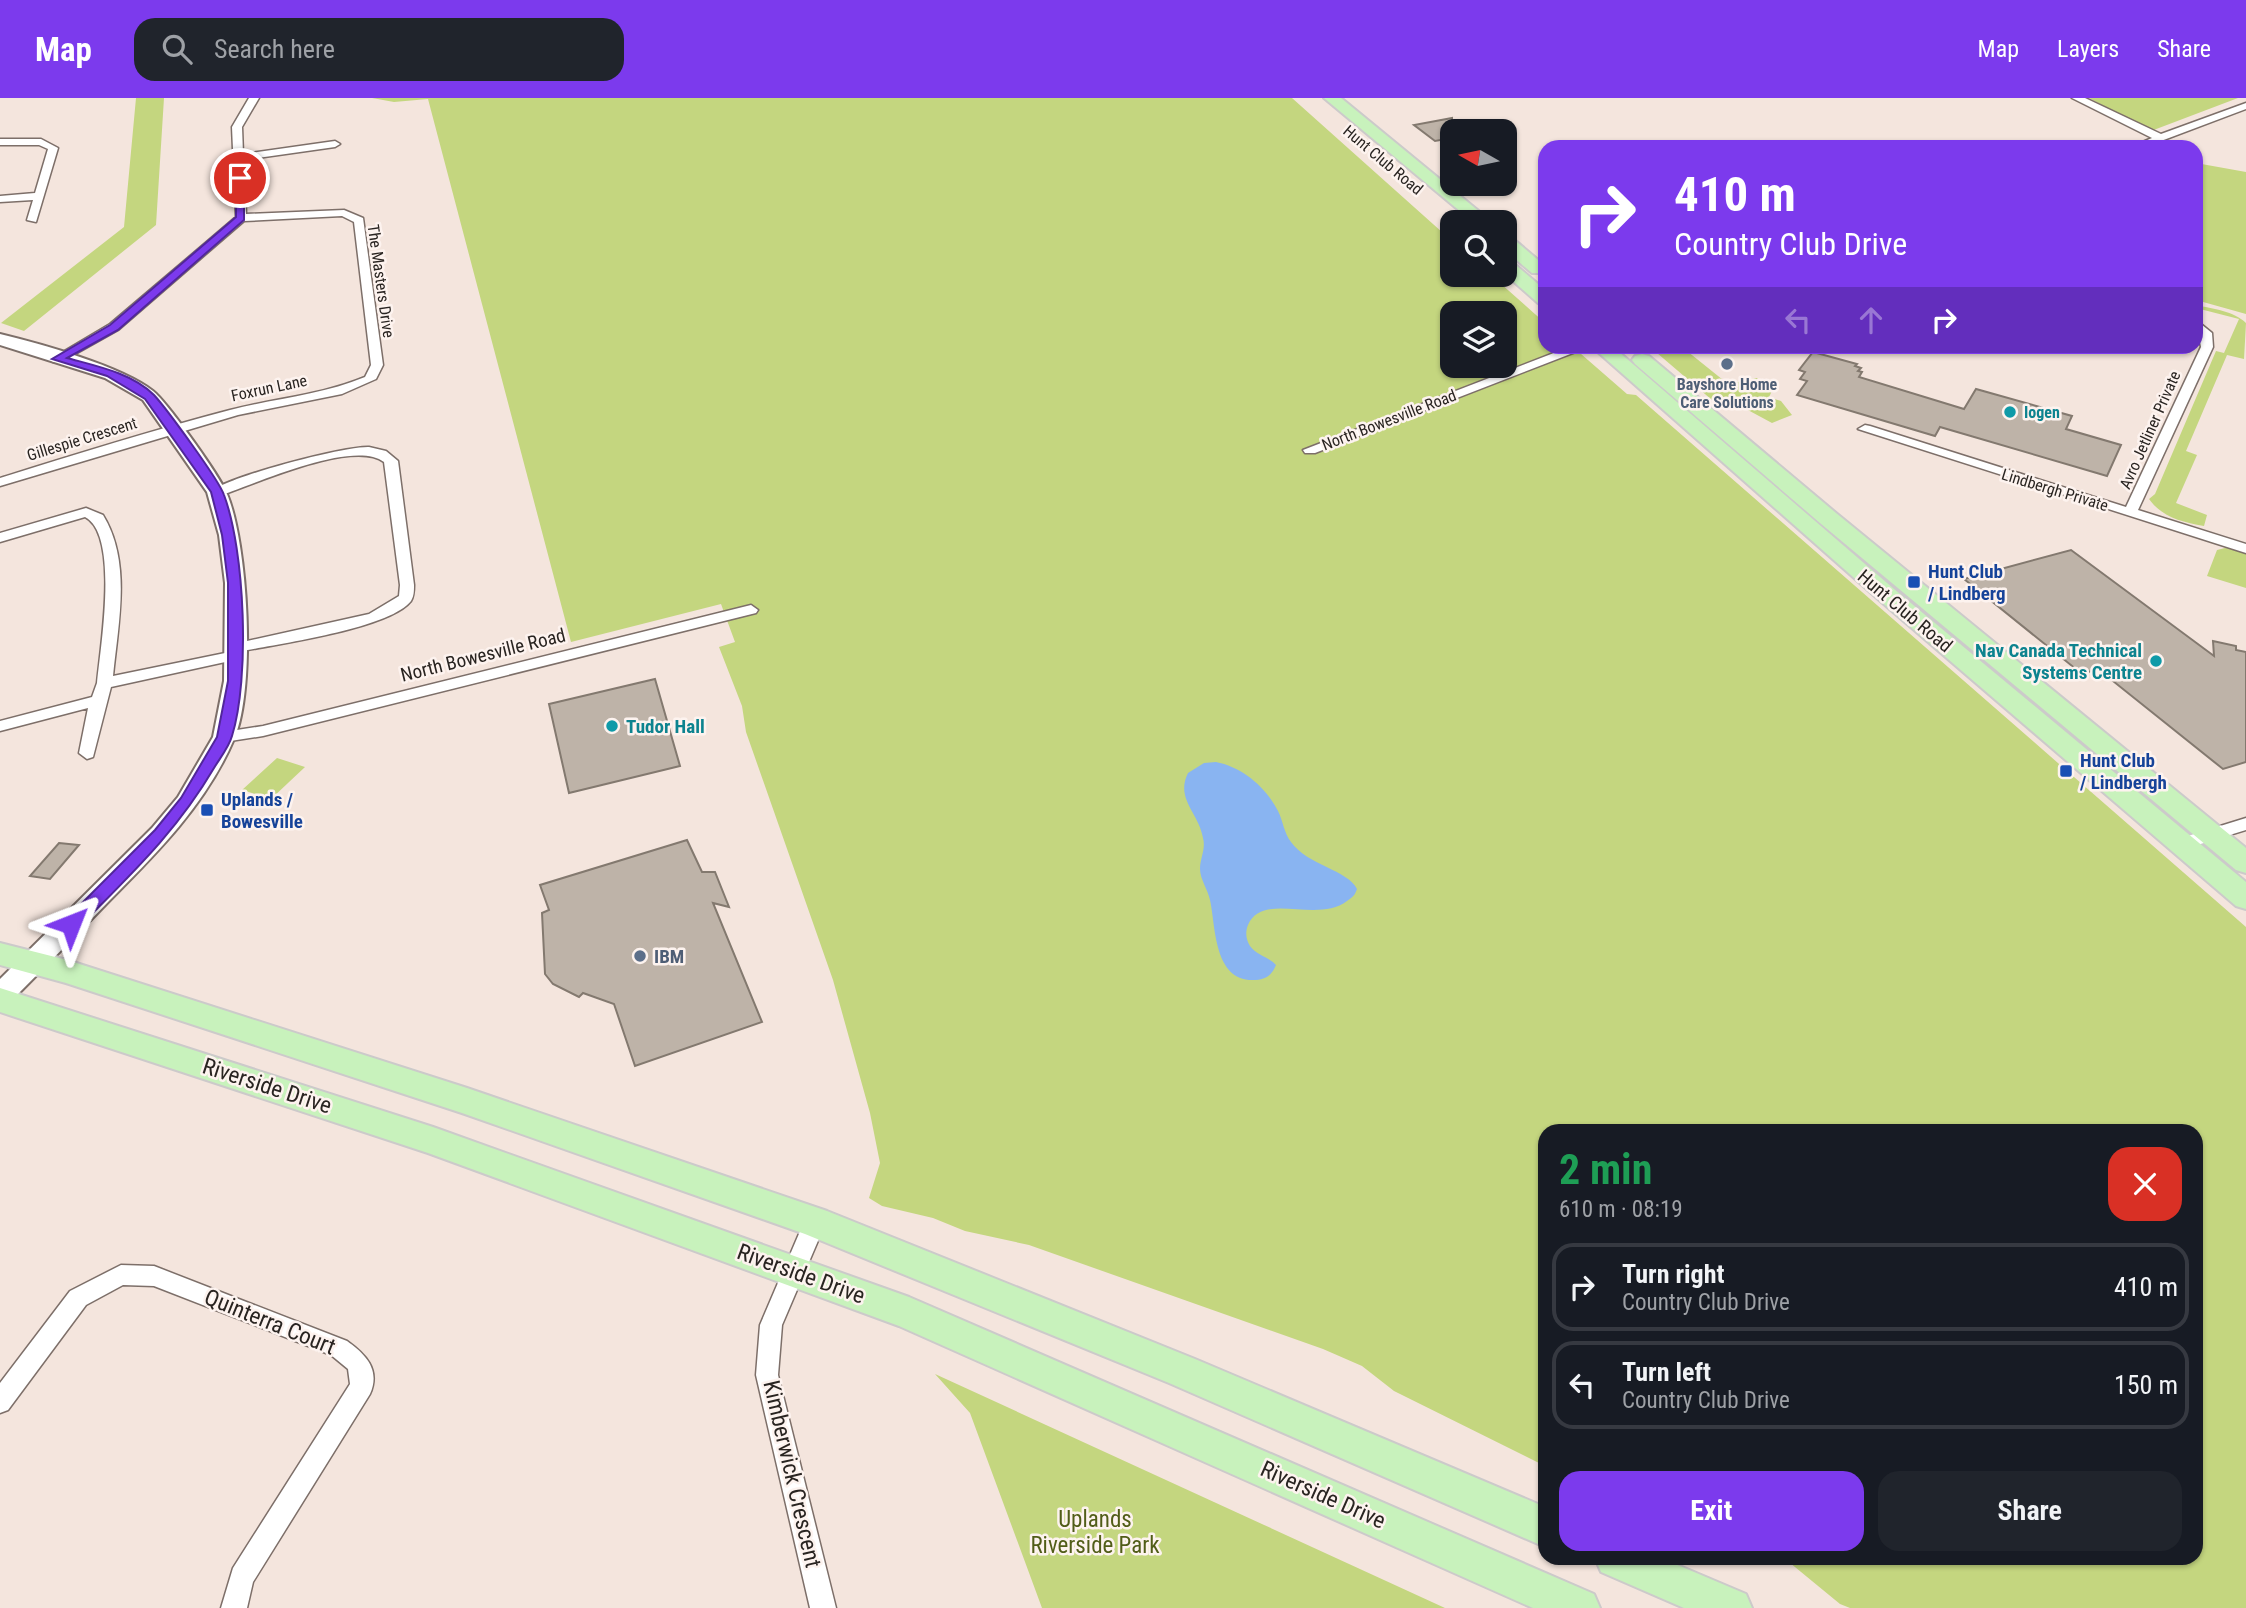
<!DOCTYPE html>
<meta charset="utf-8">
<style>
body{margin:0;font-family:"Roboto Condensed",sans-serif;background:#20242c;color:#f1f3f6;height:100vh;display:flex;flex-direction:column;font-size:26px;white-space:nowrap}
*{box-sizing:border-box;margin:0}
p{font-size:23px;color:#9ea1a6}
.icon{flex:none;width:38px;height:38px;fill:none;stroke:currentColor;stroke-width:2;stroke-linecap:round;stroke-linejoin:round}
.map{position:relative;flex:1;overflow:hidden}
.sheet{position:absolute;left:1538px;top:1026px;width:665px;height:441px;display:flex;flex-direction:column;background:#171b24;border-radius:21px;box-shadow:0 2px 5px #0004}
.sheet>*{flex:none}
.guide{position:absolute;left:1538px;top:42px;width:665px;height:214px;border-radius:21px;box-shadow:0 2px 5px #0004;background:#7c3aed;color:#fff;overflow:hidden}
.needle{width:46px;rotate:279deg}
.tools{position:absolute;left:1440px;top:21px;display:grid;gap:14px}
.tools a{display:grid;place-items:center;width:77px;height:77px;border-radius:14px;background:#171b24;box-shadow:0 2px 5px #0004;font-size:35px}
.pin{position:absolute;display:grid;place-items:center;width:60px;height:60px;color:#fff;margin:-30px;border:4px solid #fff;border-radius:50%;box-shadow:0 2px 7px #0007}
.me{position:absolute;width:77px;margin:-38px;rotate:45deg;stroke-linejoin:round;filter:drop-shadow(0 0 5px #0008)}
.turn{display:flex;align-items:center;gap:24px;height:147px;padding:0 21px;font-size:32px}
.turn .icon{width:91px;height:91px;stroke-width:2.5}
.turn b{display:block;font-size:49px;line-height:60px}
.lanes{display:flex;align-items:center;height:66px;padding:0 21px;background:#0003;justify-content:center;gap:35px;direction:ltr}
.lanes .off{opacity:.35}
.round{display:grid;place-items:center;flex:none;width:74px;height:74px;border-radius:21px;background:#20242c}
.headline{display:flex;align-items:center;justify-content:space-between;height:119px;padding:0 21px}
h1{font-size:42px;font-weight:700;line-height:52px;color:#1e9e55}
.primary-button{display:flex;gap:14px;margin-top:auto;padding:14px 21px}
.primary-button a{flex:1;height:80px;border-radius:21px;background:#7c3aed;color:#fff;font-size:28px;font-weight:700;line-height:80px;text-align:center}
.primary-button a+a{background:#20242c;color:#f1f3f6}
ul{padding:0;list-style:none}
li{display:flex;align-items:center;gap:21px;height:88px;margin:0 14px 10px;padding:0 7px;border:4px solid #363941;border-radius:21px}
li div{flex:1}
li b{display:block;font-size:26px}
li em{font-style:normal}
header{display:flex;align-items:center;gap:42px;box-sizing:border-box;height:98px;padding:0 35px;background:#7c3aed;color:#fff}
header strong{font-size:33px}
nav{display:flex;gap:38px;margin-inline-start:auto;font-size:24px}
.search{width:490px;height:63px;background:#20242c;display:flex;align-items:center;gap:18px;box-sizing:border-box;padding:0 24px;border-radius:21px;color:#9ea1a6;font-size:26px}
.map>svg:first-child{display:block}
</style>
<header>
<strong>Map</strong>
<div class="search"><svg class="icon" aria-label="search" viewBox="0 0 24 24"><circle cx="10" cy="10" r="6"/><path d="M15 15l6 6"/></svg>Search here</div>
<nav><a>Map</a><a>Layers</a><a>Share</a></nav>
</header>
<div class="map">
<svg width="2246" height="1510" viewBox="0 0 2246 1510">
<rect width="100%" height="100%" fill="#f4e5dd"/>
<path fill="#c4d67f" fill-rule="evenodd" d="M136,0H164L156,127L24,233L1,225L124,129Z
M372,0H1292L1452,143V177H1491L1545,225V248L1573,249L1627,296L1636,297L2246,829V1510H1850L1840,1506L1784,1460H2196V1032H1545V1368L1394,1293L1362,1268L1323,1251L1029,1147L965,1133L933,1120L882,1108L869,1100L880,1065L870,1015L833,882L746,634L742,608L719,549L735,544L721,506L571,544L428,1L394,4ZM1452,215H1505V268H1452Z
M2089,0H2238L2151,33Z
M2196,65L2246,74V216L2196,202Z
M2196,207C2213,211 2234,213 2246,225L2244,261L2227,257L2186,353L2197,357L2176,405L2207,417L2204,428C2180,424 2161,418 2149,401L2155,396L2216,253L2224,255L2239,221L2196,210Z
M1650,249H1682L1728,286L1757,280L1771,295L1769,299L1781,303L1792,317L1772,325L1746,311L1719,308Z
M2229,449L2246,454V490L2207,478L2217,452Z
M277,660L305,669L271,701L242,692Z
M935,1276L1445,1510H1042L970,1315Z"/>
<path fill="#89b4f1" d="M1216,664C1242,669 1266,689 1278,713C1283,723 1284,735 1291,744C1307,767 1348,772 1357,791C1355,797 1353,799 1347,803C1317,826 1262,793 1248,827C1245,834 1246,842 1250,848C1256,857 1269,859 1276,867C1272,877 1266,881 1256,882C1213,885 1216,828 1210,802C1208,792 1200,781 1200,771C1200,760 1206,751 1203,740C1199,715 1175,701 1188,675L1204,665Z"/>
<path fill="#beb3a8" stroke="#83796f" stroke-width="2" d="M1452,20V40L1435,43L1414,27Z
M1813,254L1857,266L1855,268L1861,270L1858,273L1862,274L1859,279L1964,311L1976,291L2072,318L2066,331L2121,347L2107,378L1940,329L1935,338L1797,297L1807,283L1800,281L1805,274L1799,272Z
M2071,452L2214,558L2213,543L2236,548V552L2246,554V664L2223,671L2098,571L2082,576L1964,481Z
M655,581L680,668L569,695L549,606Z
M687,742L702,774H715L729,809L713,805L762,924L635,968L614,906L583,895L579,899L553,886L545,876L542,815L549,812L540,787Z
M59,745L79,747L50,781L30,778Z"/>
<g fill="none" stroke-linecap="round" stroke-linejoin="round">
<defs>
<path id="street" d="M249,0H259L242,29L243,56L335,43L340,46L335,49L244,62L246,116L344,112L363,120L383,267L376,281L342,296L238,317L0,388V380C77,356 153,332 230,312C276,300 322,297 365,279L371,267L354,124L342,118L244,123L118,232L61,264H53L51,261L110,226L236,119L232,29Z
M2072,0H2085L2161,36L2246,5V11L2145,49H2131L2152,40Z
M0,41H41L58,50L36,124L27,122L33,102L0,104V98L35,95L48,51L39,47H0Z
M2196,222L2212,235L2213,249L2138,412L2246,446V455L1858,331L1865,327L1870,328L2126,409L2201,249Z
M1572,248H1591L1315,355H1305L1303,352Z
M369,349L386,353L398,363L414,487C414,493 414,498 411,503C389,531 276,546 238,554L242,558L239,561L111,589L93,659L87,661L79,655L88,610L0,633V623L92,599L97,585C100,551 120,437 85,419L0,444V435L86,410L103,417C132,464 118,526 113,578L230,554L226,550L229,547L369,516L399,498L400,487L384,364C354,341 257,385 222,397H212L210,394C227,379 344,348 369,349Z
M751,507L758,512L756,515L263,638L224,644L216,639L224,634L263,628Z
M2246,720V732L2181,752L2172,746L2175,742Z
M815,1115L823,1117L826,1124L782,1227L778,1277L836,1510H810L756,1277L760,1227L807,1117Z
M121,1167L154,1168L347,1243C365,1256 381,1271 370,1296L253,1484L247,1510H221L233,1470L350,1286L348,1271L331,1257L154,1188L123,1187L86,1207L8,1312L0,1315V1285L70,1193Z"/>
<path id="secondary" d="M0,236C41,246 121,268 153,293C167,304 220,378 227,396C248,446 256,591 234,641C206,706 158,754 109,803C76,837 43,871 9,905L0,908V881L152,730L178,699L213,639L224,583L225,485L219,437L207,394L143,302L105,280L0,247Z"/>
<path id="primary" d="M1324,0H1341L1492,124H1473Z
M1505,138L1511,139L1544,167V175H1532L1505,152Z
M1505,162L1511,163L1545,192V207L1538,205L1505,176Z
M1591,248H1612L1894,491L2246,784V811L2236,808L1878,501Z
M1642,256L1649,258L1836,415L2246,750V775L2236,772L1820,425L1635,266L1632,262L1635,258Z
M0,845L67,862L467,990L827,1113L1195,1261L1545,1409V1449L1169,1285L805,1136L462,1015L66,885L0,867Z
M0,890L433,1029L909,1199L1594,1496L1600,1510H1533L899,1228L428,1055L0,914Z
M1595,1460H1661L1746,1496L1752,1510H1684L1601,1474Z"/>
</defs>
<use href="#street" stroke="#7d6f69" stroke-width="3"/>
<use href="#secondary" stroke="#7d6f69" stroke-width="4"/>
<use href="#primary" stroke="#cccaca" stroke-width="4"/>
<use href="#street" fill="#fff" fill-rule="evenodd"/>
<use href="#secondary" fill="#fff" fill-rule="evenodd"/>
<use href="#primary" fill="#c8f2bc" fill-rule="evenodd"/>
</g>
<path fill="#7c3aed" stroke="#51269a" stroke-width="2" d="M236,78L244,80V122L118,232L67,260C96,268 132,275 154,297C166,310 219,382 224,397C245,453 250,580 232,638C229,649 220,660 214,670C176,735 129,778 77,831H65L63,826L65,822L155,732L181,700L217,639L228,583V485L222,437L211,394L145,301L107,278L52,261L110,227L236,119Z"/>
<g fill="#5c6f8a" stroke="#fdf3ef" stroke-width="2.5">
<circle cx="1727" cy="266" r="7"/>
<circle cx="640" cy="858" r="7"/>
</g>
<g fill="#0f9aa8" stroke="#fdf3ef" stroke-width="2.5">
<circle cx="2010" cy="314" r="7"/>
<circle cx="2156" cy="563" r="7"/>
<circle cx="612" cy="628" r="7"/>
</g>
<g fill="#1a4fb4" stroke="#fdf3ef" stroke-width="2.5">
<rect x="1907" y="477" width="14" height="14" rx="3.5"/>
<rect x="2059" y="666" width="14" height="14" rx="3.5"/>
<rect x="200" y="705" width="14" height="14" rx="3.5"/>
</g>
<g text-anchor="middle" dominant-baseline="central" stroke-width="5" stroke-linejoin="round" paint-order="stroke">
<g font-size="16" fill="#292421" stroke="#fdf3ef">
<text transform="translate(1383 62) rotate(40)">Hunt Club Road</text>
<text transform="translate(381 183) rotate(82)">The Masters Drive</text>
<text transform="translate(269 290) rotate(-12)">Foxrun Lane</text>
<text transform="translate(1389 322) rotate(-21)">North Bowesville Road</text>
<text transform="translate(2150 332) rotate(-66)">Avro Jetliner Private</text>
<text transform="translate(82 341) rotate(-17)">Gillespie Crescent</text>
<text transform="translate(2055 392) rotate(17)">Lindbergh Private</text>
</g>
<g font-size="16" font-weight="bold" fill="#4e5e75" stroke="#fdf3ef">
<text x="1727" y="286">Bayshore Home<tspan x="1727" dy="18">Care Solutions</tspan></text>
</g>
<g font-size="16" font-weight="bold" fill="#0d838f" stroke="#fdf3ef" text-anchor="start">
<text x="2024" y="314">Iogen</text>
</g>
<g font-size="19" font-weight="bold" fill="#164399" stroke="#fdf3ef" text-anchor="start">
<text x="1928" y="473">Hunt Club<tspan x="1928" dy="22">/ Lindberg</tspan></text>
<text x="2080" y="662">Hunt Club<tspan x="2080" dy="22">/ Lindbergh</tspan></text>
<text x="221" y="701">Uplands /<tspan x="221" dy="22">Bowesville</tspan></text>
</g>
<g font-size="19" fill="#292421" stroke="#fdf3ef">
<text transform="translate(1905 513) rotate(40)">Hunt Club Road</text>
<text transform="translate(483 557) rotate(-14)">North Bowesville Road</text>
</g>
<g font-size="19" font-weight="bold" fill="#0d838f" stroke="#fdf3ef" text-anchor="end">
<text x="2142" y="552">Nav Canada Technical<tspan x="2142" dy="22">Systems Centre</tspan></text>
<text x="626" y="628" text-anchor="start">Tudor Hall</text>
</g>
<g font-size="19" font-weight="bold" fill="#4e5e75" stroke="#fdf3ef" text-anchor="start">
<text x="654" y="858">IBM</text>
</g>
<g font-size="23" fill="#292421" stroke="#fdf3ef">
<text transform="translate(267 988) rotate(18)">Riverside Drive</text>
<text transform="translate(801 1176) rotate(20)">Riverside Drive</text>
<text transform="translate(270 1224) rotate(22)">Quinterra Court</text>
<text transform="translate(792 1376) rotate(77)">Kimberwick Crescent</text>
<text transform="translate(1323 1397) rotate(24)">Riverside Drive</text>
</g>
<g font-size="23" fill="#515d18" stroke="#fdf3ef">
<text x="1095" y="1421">Uplands<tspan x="1095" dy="26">Riverside Park</tspan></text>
</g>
</g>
</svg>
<div class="tools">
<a><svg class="needle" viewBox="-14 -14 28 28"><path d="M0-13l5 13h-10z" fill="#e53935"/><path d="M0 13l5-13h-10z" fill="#9ea1a6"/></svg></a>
<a><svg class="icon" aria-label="search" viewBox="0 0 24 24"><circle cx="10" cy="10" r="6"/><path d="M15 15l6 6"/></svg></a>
<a><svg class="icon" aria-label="layers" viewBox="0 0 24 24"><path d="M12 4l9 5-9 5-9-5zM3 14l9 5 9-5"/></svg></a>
</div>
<div class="pin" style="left:240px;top:80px;background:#d93025"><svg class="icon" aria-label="arrive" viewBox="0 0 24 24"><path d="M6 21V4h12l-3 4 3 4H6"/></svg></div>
<svg class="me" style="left:71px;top:826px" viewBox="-20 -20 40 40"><path d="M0-17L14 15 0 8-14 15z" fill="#7c3aed" stroke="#fff" stroke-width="4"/></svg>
<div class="guide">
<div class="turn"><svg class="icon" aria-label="right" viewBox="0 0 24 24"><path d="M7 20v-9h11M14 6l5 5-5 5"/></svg><div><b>410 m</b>Country Club Drive</div></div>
<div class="lanes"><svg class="icon off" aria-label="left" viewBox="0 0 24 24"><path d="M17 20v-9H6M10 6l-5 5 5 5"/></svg><svg class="icon off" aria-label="ahead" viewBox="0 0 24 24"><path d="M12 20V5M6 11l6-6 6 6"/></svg><svg class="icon" aria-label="right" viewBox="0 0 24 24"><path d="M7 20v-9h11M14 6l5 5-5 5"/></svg></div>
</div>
<section class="sheet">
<div class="headline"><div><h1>2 min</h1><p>610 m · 08:19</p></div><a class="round" style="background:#d93025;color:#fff"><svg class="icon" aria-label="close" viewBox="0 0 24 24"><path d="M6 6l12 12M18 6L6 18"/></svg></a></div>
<ul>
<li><svg class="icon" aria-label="right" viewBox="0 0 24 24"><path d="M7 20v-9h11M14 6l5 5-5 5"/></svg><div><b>Turn right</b><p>Country Club Drive</p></div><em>410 m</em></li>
<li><svg class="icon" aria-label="left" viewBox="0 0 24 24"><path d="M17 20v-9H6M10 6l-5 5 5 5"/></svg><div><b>Turn left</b><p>Country Club Drive</p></div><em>150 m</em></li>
</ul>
<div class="primary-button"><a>Exit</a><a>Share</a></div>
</section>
</div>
